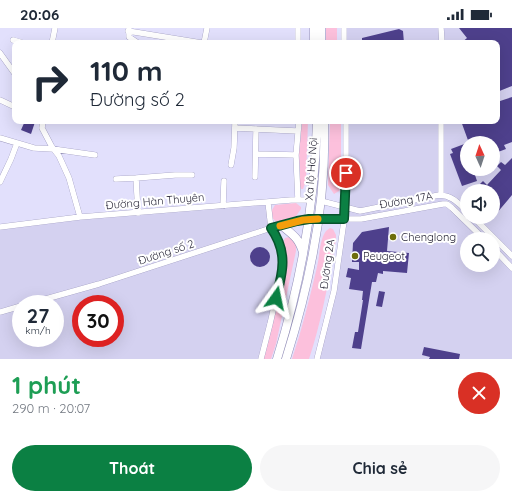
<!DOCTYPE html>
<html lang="vi">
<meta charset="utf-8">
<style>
body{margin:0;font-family:Quicksand,sans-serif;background:#f6f6f7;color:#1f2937;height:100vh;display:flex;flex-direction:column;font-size:15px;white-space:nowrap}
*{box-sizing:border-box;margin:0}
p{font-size:13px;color:#747a83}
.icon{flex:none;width:22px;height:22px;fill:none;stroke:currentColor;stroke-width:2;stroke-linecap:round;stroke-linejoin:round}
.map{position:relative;height:331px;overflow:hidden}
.panel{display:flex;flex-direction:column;background:#fff;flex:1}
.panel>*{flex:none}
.banner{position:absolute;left:12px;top:12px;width:488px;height:84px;border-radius:8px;box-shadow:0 4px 16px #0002;background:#fff;color:#1f2937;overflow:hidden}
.needle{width:26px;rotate:357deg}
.tools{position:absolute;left:460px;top:108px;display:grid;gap:8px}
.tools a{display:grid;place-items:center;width:40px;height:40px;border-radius:50%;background:#fff;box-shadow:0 4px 16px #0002;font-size:20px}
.speed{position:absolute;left:12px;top:267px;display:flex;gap:8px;font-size:20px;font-weight:700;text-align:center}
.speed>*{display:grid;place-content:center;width:52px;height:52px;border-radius:50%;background:#fff;box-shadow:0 4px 16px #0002;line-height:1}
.speed small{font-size:10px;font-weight:400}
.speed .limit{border:6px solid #d22;background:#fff;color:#111}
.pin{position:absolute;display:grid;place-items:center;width:34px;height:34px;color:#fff;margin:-17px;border:2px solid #fff;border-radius:50%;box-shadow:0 1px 4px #0007}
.me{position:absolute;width:44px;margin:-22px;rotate:12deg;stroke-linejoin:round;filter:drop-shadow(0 0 3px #0008)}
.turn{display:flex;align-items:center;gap:14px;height:84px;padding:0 12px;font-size:18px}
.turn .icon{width:52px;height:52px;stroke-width:2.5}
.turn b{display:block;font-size:28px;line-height:34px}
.round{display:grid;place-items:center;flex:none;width:42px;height:42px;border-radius:21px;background:#f6f6f7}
.summary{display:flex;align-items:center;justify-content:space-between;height:68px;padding:0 12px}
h1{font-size:24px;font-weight:700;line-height:30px;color:#1e9e55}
.button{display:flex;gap:8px;margin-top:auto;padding:8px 12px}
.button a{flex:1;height:46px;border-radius:24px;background:#0b8043;color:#fff;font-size:16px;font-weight:700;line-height:46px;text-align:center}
.button a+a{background:#f6f6f7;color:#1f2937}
.status{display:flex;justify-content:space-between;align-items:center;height:28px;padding:0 20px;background:#fff;direction:ltr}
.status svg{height:11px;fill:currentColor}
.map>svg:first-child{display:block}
</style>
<div class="status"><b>20:06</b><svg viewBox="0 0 49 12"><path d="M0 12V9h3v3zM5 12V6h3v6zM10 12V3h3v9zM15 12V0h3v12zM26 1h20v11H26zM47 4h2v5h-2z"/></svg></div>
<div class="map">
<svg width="512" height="331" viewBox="0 0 512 331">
<rect width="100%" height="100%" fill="#e2e0fc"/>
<path fill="#d4d1f0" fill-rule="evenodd" d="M346,0H512V331H319L348,183L349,161V93H497V15H347ZM467,115H493V141H467ZM467,163H493V189H467ZM467,211H493V237H467Z
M267,177L280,220L281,238L259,331H0V202L80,192ZM21,276H55V310H21ZM81,276H115V310H81Z"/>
<path fill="#fcc0dc" d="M326,0H337V15H326Z
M302,93H308L306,153L303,161H301L300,158L299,124Z
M330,93H341V158L339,163L334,166L328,157Z
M296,175L301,179V181L296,188L277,194L272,190V182L275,177Z
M330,200L333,201L336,207V211C329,251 322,292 309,331H292C302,301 310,269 317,239C320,227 319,213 326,203Z
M289,209L293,211L296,215V223L276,316L271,331H263L285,246L284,212L285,210Z"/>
<path fill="#4e408c" d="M459,0H512V58L497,64V43L500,41L497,38V15H461L467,10Z
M399,1L403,3L404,15H362V10Z
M512,69V114L504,117L506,121L498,124L499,127L493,130V115H469L461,93H497V74Z
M25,93L35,94L31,106L21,102Z
M467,115V141H473L477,153L462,158L450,126L453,125L451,121Z
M512,130V167L496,186L493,183V163H481L483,161L479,157L483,153L487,157L501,142L497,138L501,134L505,137Z
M389,199L387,223L409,225L407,245L383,243V246L378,245L376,254H372L361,321L352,320L355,304H358L363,272H362L363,263L349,261L351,250L346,249L348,240L359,242V234H352L353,215L362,204Z
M250 229a10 10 0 1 1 20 0a10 10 0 1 1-20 0Z
M379,263L385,264L382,279L376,278Z
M424,319L460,326L459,331H429L430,329L422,327Z"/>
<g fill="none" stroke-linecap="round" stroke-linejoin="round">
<defs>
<path id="minor" d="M129,0V9L138,15
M298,0V15
M344,0V15
M441,0L442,15
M128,3L202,15
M13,12L23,15
M52,15L55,0
M204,15L207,0
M0,25L15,46
M0,72L15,79
M43,93L42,100L52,119L59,128L69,150L80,189
M441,93V167
M235,100L297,103
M0,110L34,120L53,121L95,127
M256,126L296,127
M231,137L234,120L235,93
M255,149L256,101
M116,151L136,150
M0,154L11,131L17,115
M298,172L296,127L299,93
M321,173L360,183L439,167C453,168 457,174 467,183
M223,178L224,153
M138,185L136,150L175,147H192
M473,189L512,228
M318,191H361L443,176H447L452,180L484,211
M0,199L80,189L291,172H312
M493,220L512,240
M28,276L99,256L271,200L297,193L309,191
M0,284L21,278
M261,331L270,296L283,239L281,220L271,200L268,174
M317,331L334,263L345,186L346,161V93"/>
<path id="highway" d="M314,0V15
M321,0V15
M281,197C293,207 298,209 303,224
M277,331C301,254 315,174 317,93
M286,331C310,255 327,174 324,93"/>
</defs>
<use href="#minor" stroke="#938fb8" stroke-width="6"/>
<use href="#highway" stroke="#938fb8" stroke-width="9"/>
<use href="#minor" stroke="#fff" stroke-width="5.5"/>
<use href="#highway" stroke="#fff" stroke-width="8"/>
</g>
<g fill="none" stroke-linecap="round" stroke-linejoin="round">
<defs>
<path id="route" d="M276,270C283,244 288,224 271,200L297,193L309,191H344L346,145"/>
</defs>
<use href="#route" stroke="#07532c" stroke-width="10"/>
<use href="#route" stroke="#0b8043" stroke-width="7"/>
<path stroke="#f59e0b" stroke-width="7" d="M280,198L303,192L318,191"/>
</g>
<g fill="#6e6d0c" stroke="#fff" stroke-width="1.5">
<circle cx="393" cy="209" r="4"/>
<circle cx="355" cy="228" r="4"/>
</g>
<g text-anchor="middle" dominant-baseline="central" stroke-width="4" stroke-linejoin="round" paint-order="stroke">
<g font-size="11" fill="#2a2839" stroke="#fff">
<text transform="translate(311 141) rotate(-86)">Xa lộ Hà Nội</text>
<text transform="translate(406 172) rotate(-10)">Đường 17A</text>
<text transform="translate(155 173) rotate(-5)">Đường Hàn Thuyên</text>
<text transform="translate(166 224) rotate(-18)">Đường số 2</text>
<text transform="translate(327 236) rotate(-82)">Đường 2A</text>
</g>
<g font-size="11" fill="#2a2839" stroke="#fff" text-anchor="start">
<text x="401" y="209">Chenglong</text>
<text x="363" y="228">Peugeot</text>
</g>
</g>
</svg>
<div class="tools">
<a><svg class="needle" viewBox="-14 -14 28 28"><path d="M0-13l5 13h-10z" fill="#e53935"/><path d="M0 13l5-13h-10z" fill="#747a83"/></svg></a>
<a><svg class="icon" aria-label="sound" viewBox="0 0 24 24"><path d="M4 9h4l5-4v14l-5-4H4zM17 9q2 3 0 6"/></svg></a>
<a><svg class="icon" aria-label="search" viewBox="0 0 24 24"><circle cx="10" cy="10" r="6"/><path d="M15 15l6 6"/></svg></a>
</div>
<div class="speed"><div>27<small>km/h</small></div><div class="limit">30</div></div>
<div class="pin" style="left:346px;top:145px;background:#d93025"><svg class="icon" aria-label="arrive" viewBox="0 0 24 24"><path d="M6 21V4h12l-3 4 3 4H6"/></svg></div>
<svg class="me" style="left:276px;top:270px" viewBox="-20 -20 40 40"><path d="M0-17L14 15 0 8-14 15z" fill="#0b8043" stroke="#fff" stroke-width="4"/></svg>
<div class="banner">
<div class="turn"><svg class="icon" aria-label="right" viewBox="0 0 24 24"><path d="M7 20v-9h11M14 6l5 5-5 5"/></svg><div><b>110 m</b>Đường số 2</div></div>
</div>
</div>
<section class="panel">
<div class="summary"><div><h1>1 phút</h1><p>290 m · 20:07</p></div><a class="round" style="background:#d93025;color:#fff"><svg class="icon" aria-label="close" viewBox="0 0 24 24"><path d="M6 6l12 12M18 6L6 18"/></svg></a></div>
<div class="button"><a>Thoát</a><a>Chia sẻ</a></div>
</section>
